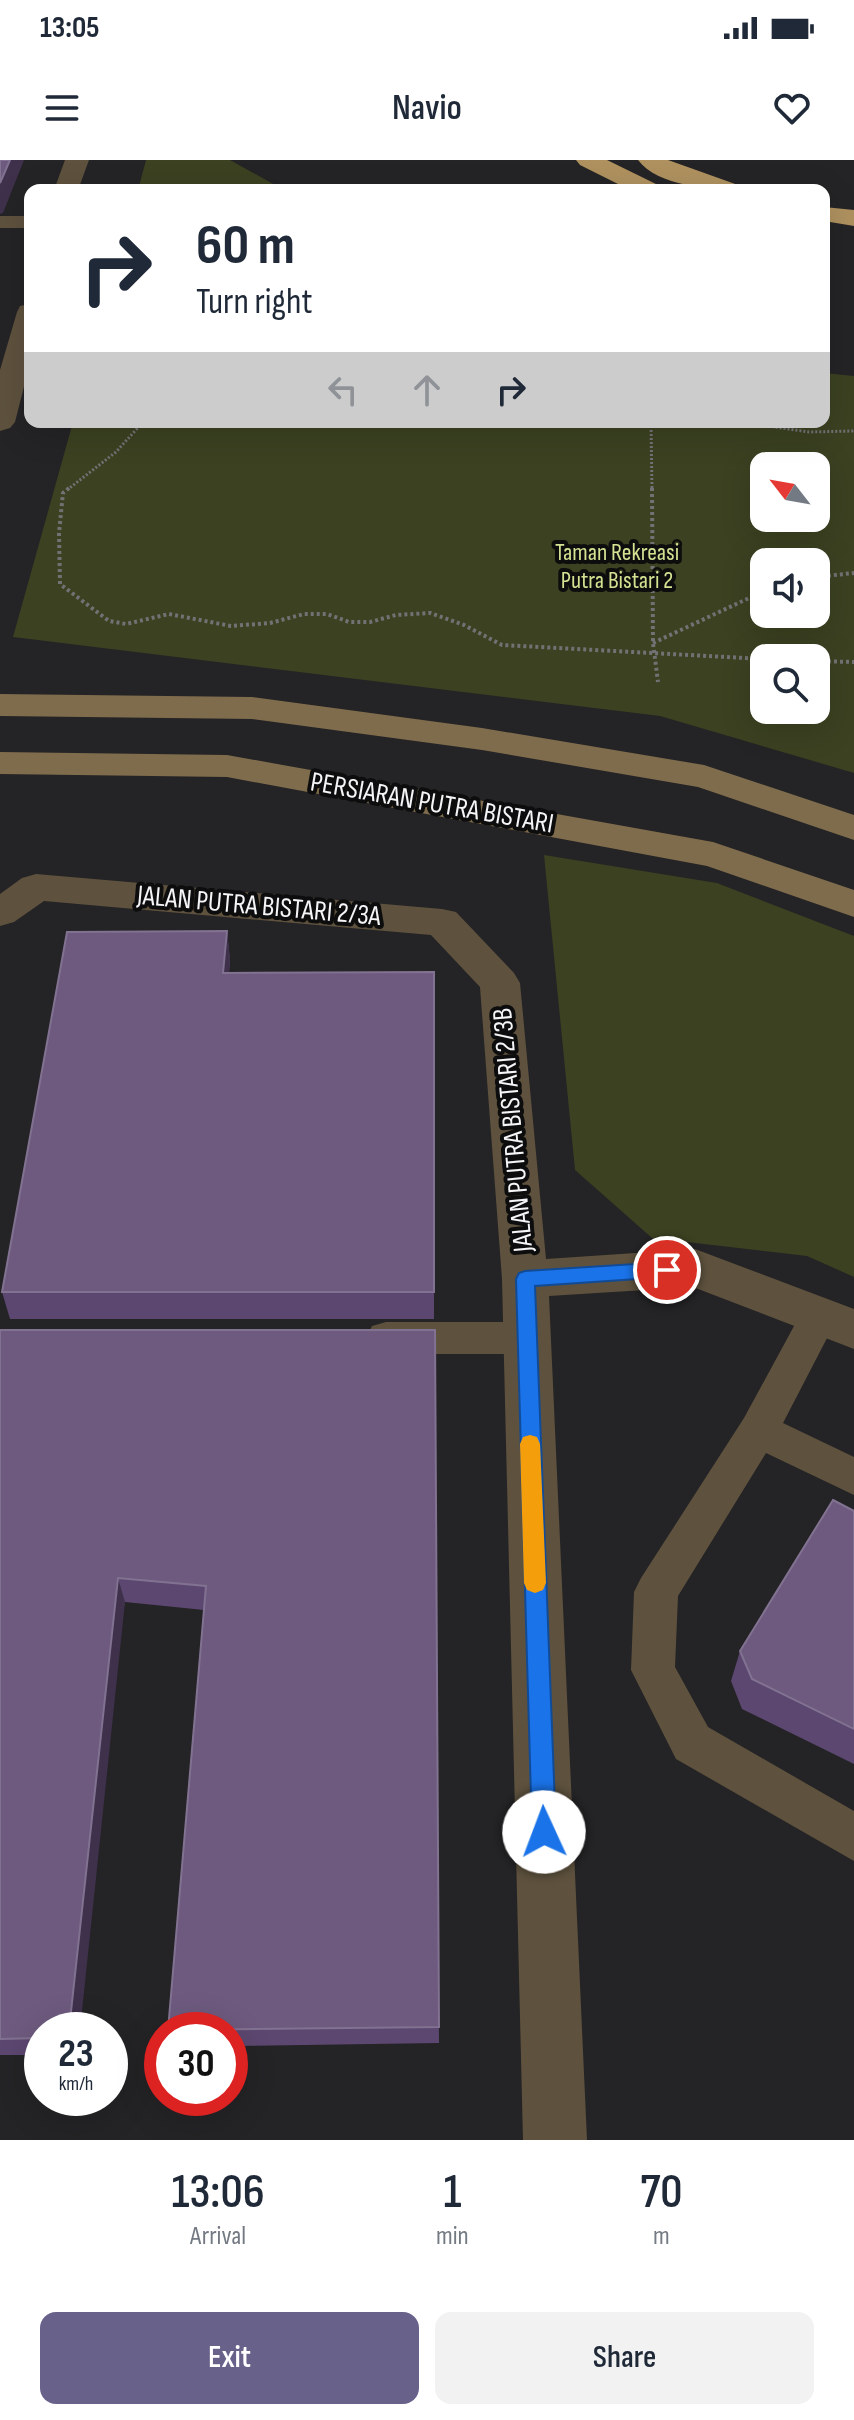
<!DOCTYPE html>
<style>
body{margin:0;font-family:"Sofia Sans Condensed",sans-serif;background:#f2f2f3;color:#1f2937;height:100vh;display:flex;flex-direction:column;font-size:30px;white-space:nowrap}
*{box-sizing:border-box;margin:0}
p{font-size:26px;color:#747a83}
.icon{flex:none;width:44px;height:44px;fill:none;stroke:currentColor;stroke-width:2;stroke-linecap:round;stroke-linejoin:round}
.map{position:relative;height:1980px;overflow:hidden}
.side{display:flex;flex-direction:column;background:#fff;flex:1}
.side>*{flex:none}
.banner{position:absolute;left:24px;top:24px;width:806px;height:244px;border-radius:16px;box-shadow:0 8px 32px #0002;background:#fff;color:#1f2937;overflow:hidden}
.needle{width:52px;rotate:301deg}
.tools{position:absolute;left:750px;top:292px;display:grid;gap:16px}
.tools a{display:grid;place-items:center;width:80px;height:80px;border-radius:16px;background:#fff;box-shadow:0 8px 32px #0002;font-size:40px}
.speed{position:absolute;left:24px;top:1852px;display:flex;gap:16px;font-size:40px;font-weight:700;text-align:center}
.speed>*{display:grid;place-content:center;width:104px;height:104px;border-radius:50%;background:#fff;box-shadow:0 8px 32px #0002;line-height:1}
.speed small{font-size:20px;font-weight:400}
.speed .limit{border:12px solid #d22;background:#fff;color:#111}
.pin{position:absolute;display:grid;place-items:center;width:68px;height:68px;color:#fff;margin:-34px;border:4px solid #fff;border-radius:50%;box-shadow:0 2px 8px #0007}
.me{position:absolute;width:88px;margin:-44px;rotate:358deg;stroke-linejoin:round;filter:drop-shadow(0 0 6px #0008)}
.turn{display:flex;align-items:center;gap:28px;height:168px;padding:0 40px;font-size:36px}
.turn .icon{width:104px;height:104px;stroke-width:2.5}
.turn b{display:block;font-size:56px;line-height:68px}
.lanes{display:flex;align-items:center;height:76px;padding:0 40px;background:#0003;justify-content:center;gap:40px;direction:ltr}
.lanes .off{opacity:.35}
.eta{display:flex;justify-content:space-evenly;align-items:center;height:136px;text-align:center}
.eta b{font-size:48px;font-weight:600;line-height:56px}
.action{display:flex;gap:16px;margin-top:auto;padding:16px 40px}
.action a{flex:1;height:92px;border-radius:16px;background:#68628b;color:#fff;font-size:32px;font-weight:600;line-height:92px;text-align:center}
.action a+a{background:#f2f2f3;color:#1f2937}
.status{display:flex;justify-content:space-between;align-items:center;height:56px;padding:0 40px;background:#fff;direction:ltr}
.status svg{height:22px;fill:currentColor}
header{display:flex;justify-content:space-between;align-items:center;height:104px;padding:0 40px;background:#fff;font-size:36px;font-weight:600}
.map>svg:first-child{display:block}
</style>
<div class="status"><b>13:05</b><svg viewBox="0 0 49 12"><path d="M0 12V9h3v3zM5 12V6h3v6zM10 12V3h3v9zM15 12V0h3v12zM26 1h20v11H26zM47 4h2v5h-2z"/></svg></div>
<header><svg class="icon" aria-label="menu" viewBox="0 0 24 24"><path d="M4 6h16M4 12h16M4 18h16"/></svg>Navio<svg class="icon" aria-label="heart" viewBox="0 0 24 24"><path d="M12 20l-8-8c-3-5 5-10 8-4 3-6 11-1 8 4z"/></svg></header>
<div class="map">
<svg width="854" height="1980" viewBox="0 0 854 1980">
<rect width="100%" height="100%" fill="#242325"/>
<path fill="#3b4121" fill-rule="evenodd" d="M146,0H230L284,30H138Z
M824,213L854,216V613L660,556L13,477L73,262H824ZM764,306H816V358H764ZM764,402H816V454H764ZM764,498H816V550H764Z
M544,695L717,723L854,776V1117L807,1096L652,1078L575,1010Z"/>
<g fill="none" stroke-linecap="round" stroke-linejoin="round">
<path stroke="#727173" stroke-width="3" stroke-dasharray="2 2" stroke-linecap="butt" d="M651,262L652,330
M740,262L809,272L854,271
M67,330L116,292L143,262"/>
<path stroke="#727173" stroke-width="4" stroke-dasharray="3 3" stroke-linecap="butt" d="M69,328L63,333L59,373L60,424L109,461L126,464L169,454L231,466L270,463L304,454H327L349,462H370L396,455L430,453L464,465L502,485L764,499
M652,328L653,483L658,522
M816,417L854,413
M653,483L764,431
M816,501L854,502"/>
<path fill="#5e523e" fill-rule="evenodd" d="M0,56H30V68H0Z
M820,1139L834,1144L839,1155L783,1263L854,1297V1335L766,1293L678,1436L675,1507L708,1567L854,1651V1701L676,1599L631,1510L634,1432L641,1418L744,1258L806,1144Z
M386,1162H526L540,1166L546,1178L540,1190L526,1194H386L372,1190L366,1178L372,1166Z"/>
<path fill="#5e523e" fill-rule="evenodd" d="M65,0H89L78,30H54Z
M30,144V203L15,262L10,268L0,271V210L17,152L20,146Z
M36,714L442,749L456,752L514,813L520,823L546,1099L695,1089L854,1149V1189L693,1127L549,1136L587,1980H523L502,1119L480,827L431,775L44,741L14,762L0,766V734L22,718Z"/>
<path fill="#7f6c4c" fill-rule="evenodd" d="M0,534L252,537L482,568L704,605L854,655V680L698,627L482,590L252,559L0,556Z
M0,592L227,595L713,682L854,730V757L707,706L227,617L0,614Z"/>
<path fill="#af915f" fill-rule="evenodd" d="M576,0H607L658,25L661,30H630L580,5Z
M638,0H668L738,25L741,30C712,30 657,26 638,0Z
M824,47L854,50V66L824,61Z"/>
</g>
<path fill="#5c4770" d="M227,771L230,800L229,813L434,812V1159H10L2,1132Z
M0,1170H435L439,1883L230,1886V1870H168L204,1450L125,1442L42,1870V1895H0Z
M854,1351V1604L742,1549L731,1521L740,1491Z"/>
<path fill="#3f314c" d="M10,0H24L3,53L0,54V23Z
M227,771L230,800L226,842L223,813Z
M118,1418L125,1442L80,1870H69Z"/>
<path fill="#6d5a7e" stroke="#827291" stroke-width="2" d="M0,0H10L0,23Z
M227,771L223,813L434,812V1132H2L67,772Z
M0,1170H435L439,1867L168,1870L206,1426L118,1418L69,1870H42V1878L0,1879Z
M833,1340L854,1351V1569L752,1519L740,1491Z"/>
<path fill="#1a73e8" stroke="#114b97" stroke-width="2" d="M667,1102L674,1104L677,1110L674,1115L667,1117L535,1126L556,1672L553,1680L544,1684L536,1680L532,1672L516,1119L519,1113L525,1111Z"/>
<path fill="#f59e0b" d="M530,1275L537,1277L540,1284L546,1423L543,1430L535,1433L527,1430L524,1423L520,1284L523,1277Z"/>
<g text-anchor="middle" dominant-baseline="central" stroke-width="8" stroke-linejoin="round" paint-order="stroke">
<g font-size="24" fill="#d3e392" stroke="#0d0d0e">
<text x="617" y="392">Taman Rekreasi<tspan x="617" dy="28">Putra Bistari 2</tspan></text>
</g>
<g font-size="28" fill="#f5f4f6" stroke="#0d0d0e">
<text transform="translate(432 643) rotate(10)">PERSIARAN PUTRA BISTARI</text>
<text transform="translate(259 746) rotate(5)">JALAN PUTRA BISTARI 2/3A</text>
<text transform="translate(513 970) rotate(-95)">JALAN PUTRA BISTARI 2/3B</text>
</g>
</g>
</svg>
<div class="tools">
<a><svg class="needle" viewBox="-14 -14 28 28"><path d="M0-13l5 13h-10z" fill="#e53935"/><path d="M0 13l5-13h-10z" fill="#747a83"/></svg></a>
<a><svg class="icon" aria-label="sound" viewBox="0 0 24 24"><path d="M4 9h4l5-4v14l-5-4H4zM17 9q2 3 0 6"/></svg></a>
<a><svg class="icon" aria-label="search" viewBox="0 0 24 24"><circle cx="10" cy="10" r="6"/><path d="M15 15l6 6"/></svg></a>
</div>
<div class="speed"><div>23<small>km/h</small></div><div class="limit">30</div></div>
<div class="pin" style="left:667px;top:1110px;background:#d93025"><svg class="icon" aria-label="arrive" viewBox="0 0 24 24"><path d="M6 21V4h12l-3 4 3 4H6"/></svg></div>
<svg class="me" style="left:544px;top:1672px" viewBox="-20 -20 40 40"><circle r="19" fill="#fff"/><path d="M0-13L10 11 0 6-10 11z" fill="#1a73e8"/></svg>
<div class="banner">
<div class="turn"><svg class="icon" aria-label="right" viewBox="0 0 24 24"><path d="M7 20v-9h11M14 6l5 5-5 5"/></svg><div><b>60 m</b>Turn right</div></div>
<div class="lanes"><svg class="icon off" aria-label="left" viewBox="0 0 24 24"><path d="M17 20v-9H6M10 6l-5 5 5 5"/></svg><svg class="icon off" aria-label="ahead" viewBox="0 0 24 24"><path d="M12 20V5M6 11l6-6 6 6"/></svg><svg class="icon" aria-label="right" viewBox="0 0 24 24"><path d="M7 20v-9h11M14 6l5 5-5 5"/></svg></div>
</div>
</div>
<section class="side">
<div class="eta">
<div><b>13:06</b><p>Arrival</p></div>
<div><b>1</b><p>min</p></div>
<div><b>70</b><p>m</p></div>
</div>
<div class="action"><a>Exit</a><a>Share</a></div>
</section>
